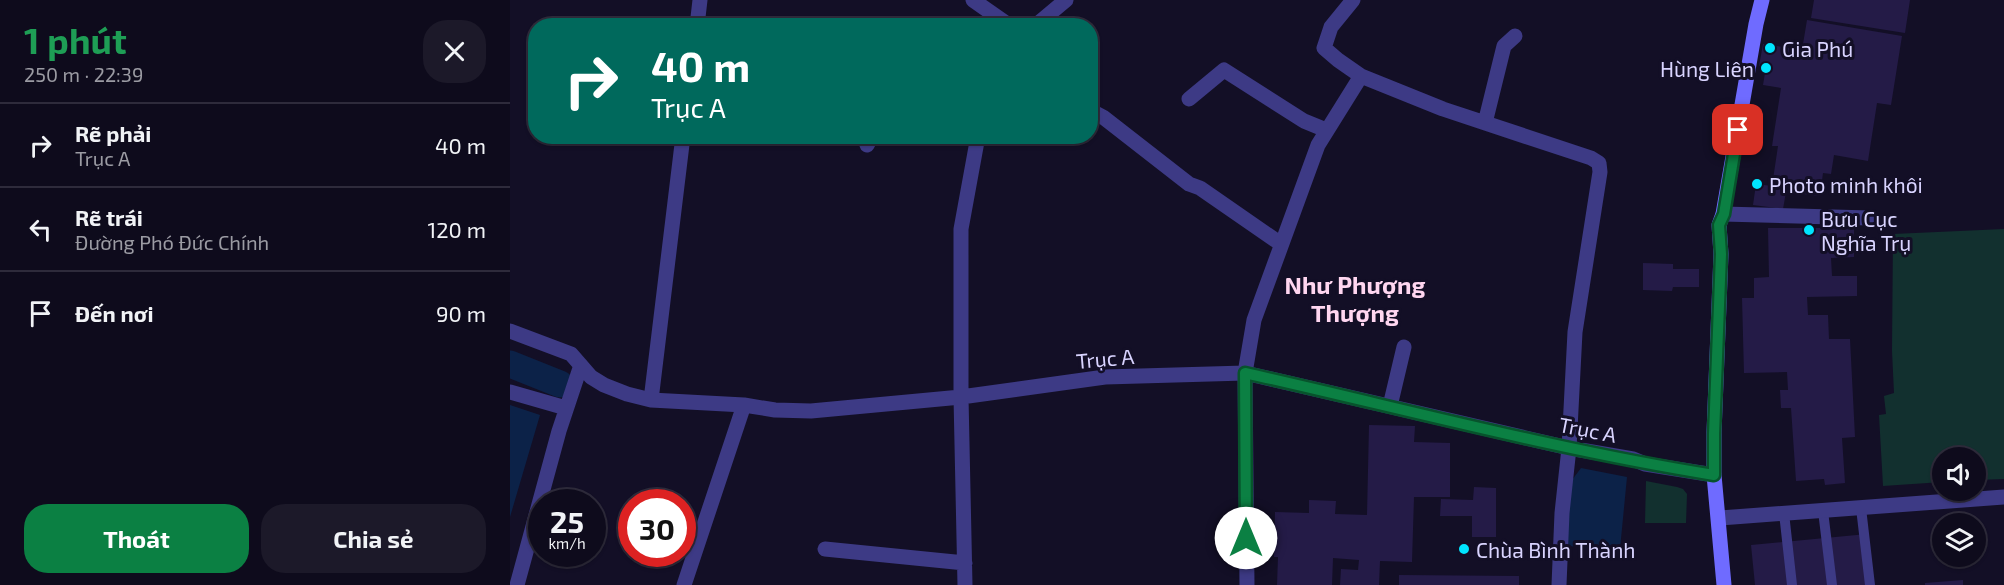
<!DOCTYPE html>
<html lang="vi">
<meta charset="utf-8">
<style>
body{margin:0;font-family:"Exo 2",sans-serif;background:#1c1929;color:#f1f3f6;height:100vh;display:flex;flex-direction:column;font-size:22px;white-space:nowrap}
*{box-sizing:border-box;margin:0}
p{font-size:20px;color:#9b9ba3}
.icon{flex:none;width:33px;height:33px;fill:none;stroke:currentColor;stroke-width:2;stroke-linecap:round;stroke-linejoin:round}
.map{position:relative;flex:1;overflow:hidden}
.sheet{display:flex;flex-direction:column;background:#0e0b1c;width:510px}
.sheet>*{flex:none}
.hud{position:absolute;left:18px;top:18px;width:570px;height:126px;border-radius:24px;box-shadow:0 2px 4px #0004,0 0 0 2px #2e2b3b;background:#00695c;color:#fff;overflow:hidden}
.controls{position:absolute;left:1422px;top:447px;display:grid;gap:12px}
.controls a{display:grid;place-items:center;width:54px;height:54px;border-radius:50%;background:#0e0b1c;box-shadow:0 2px 4px #0004,0 0 0 2px #2e2b3b;font-size:30px}
.speed{position:absolute;left:18px;top:489px;display:flex;gap:12px;font-size:30px;font-weight:700;text-align:center}
.speed>*{display:grid;place-content:center;width:78px;height:78px;border-radius:50%;background:#0e0b1c;box-shadow:0 2px 4px #0004,0 0 0 2px #2e2b3b;line-height:1}
.speed small{font-size:15px;font-weight:400}
.speed .limit{border:9px solid #d22;background:#fff;color:#111}
.pin{position:absolute;display:grid;place-items:center;width:51px;height:51px;color:#fff;margin:-26px;border-radius:12px;box-shadow:0 3px 9px #0006}
.me{position:absolute;width:66px;margin:-33px;rotate:0deg;stroke-linejoin:round;filter:drop-shadow(0 0 4px #0008)}
.turn{display:flex;align-items:center;gap:21px;height:126px;padding:0 24px;font-size:27px}
.turn .icon{width:78px;height:78px;stroke-width:2.5}
.turn b{display:block;font-size:42px;line-height:51px}
.round{display:grid;place-items:center;flex:none;width:63px;height:63px;border-radius:24px;background:#1c1929}
.summary{display:flex;align-items:center;justify-content:space-between;height:102px;padding:0 24px}
h1{font-size:36px;font-weight:700;line-height:45px;color:#1e9e55}
.action{display:flex;gap:12px;margin-top:auto;padding:12px 24px}
.action a{flex:1;height:69px;border-radius:24px;background:#0b8043;color:#fff;font-size:24px;font-weight:700;line-height:69px;text-align:center}
.action a+a{background:#1c1929;color:#f1f3f6}
ul{padding:0;list-style:none}
li{display:flex;align-items:center;gap:18px;height:84px;padding:0 24px;border-top:2px solid #2e2b3b}
li div{flex:1}
li b{display:block;font-size:22px}
li em{font-style:normal}
main{display:flex;flex:1;min-height:0}
.map>svg:first-child{display:block}
</style>
<main>
<section class="sheet">
<div class="summary"><div><h1>1 phút</h1><p>250 m · 22:39</p></div><a class="round"><svg class="icon" aria-label="close" viewBox="0 0 24 24"><path d="M6 6l12 12M18 6L6 18"/></svg></a></div>
<ul>
<li><svg class="icon" aria-label="right" viewBox="0 0 24 24"><path d="M7 20v-9h11M14 6l5 5-5 5"/></svg><div><b>Rẽ phải</b><p>Trục A</p></div><em>40 m</em></li>
<li><svg class="icon" aria-label="left" viewBox="0 0 24 24"><path d="M17 20v-9H6M10 6l-5 5 5 5"/></svg><div><b>Rẽ trái</b><p>Đường Phó Đức Chính</p></div><em>120 m</em></li>
<li><svg class="icon" aria-label="arrive" viewBox="0 0 24 24"><path d="M6 21V4h12l-3 4 3 4H6"/></svg><div><b>Đến nơi</b></div><em>90 m</em></li>
</ul>
<div class="action"><a>Thoát</a><a>Chia sẻ</a></div>
</section>
<div class="map">
<svg width="1494" height="585" viewBox="0 0 1494 585">
<rect width="100%" height="100%" fill="#130f26"/>
<path fill="#12302f" d="M1494,229V479L1466,480V458H1432V482L1373,486L1369,415L1376,414L1374,396L1384,393L1382,351L1383,234Z
M1136,481L1167,487L1173,489L1177,494L1176,523H1135Z"/>
<path fill="#0c2248" d="M0,405L30,415L0,517Z
M1071,468L1117,477L1110,549L1055,546L1062,480Z"/>
<g fill="none" stroke-linecap="round" stroke-linejoin="round">
<path stroke="#0c2248" stroke-width="27" d="M0,364L50,384"/>
</g>
<path fill="#241b47" d="M1304,0H1400L1395,33L1301,18Z
M1297,20L1392,36L1381,105L1367,103L1358,161L1324,155L1321,174L1313,173L1310,196L1276,192L1273,209L1243,205L1246,184L1262,186L1268,146H1262L1271,88L1253,85L1256,67L1249,66L1253,44L1292,50Z
M1258,228H1344V257L1321,258L1322,276H1347V296L1297,297L1298,315H1318L1319,339H1340L1345,437L1332,438L1335,483L1315,485L1314,479L1286,481L1281,408H1271L1270,390H1278L1277,372L1234,373L1232,298H1244V278L1259,277Z
M1133,263L1163,264V269H1189V287H1163L1162,291L1133,290Z
M859,425L905,426L904,442L940,443V497H904L902,562L870,561L869,585H830L831,569L848,570L849,560L823,558L822,585H767L768,557H764L765,512L799,513V500L826,501L825,514L857,515Z
M964,487L986,488V537H962V516H930L931,499L963,500Z
M1357,534L1362,585H1245L1241,545Z
M889,575L1009,576V585H889Z
M1453,580V585H1415V583Z"/>
<g fill="none" stroke-linecap="round" stroke-linejoin="round">
<path stroke="#3d3a85" stroke-width="10" d="M1351,508L1360,585
M1313,511L1322,585
M1274,513L1282,585"/>
<path stroke="#3d3a85" stroke-width="15" d="M463,0L500,26
M843,0L821,27L814,48L828,60L851,76
M187,26L190,0
M525,26L556,0
M679,99L714,70L794,121L816,130
M580,110L593,117L679,184L690,188L771,244
M975,123L994,46L1005,36
M357,145L362,136
M1213,214L1360,218
M0,331L61,354L81,377L94,385L117,394L141,400L234,405L265,410L301,411L451,397L595,377L735,373L1059,448L1123,459L1135,464L1204,475
M0,392L56,408
M141,400L173,136
M880,406L894,347
M315,549L455,563
M7,585L49,431L71,365
M174,585L234,405
M455,585L451,397V229L468,136
M737,585L735,373L744,320L808,145L851,76L933,109L1081,158L1089,163L1090,172L1065,332L1059,448L1052,513L1049,585"/>
<path stroke="#3d3a85" stroke-width="15" d="M1210,518L1494,497"/>
<path stroke="#6f6bff" stroke-width="15" d="M1214,585L1204,475V433L1211,254L1209,225L1213,214L1246,24L1252,0"/>
</g>
<g fill="none" stroke-linecap="round" stroke-linejoin="round">
<defs>
<path id="route" d="M736,538L735,373C891,408 1047,450 1204,475V434L1211,254L1209,225L1214,214L1228,130"/>
</defs>
<use href="#route" stroke="#07532c" stroke-width="15"/>
<use href="#route" stroke="#0b8043" stroke-width="10"/>
</g>
<g fill="#00e5ff" stroke="#130f26" stroke-width="2">
<circle cx="1260" cy="48" r="6"/>
<circle cx="1256" cy="68" r="6"/>
<circle cx="1247" cy="184" r="6"/>
<circle cx="1299" cy="230" r="6"/>
<circle cx="954" cy="549" r="6"/>
</g>
<g text-anchor="middle" dominant-baseline="central" stroke-width="6" stroke-linejoin="round" paint-order="stroke">
<g font-size="21" fill="#d9d4ff" stroke="#130f26" text-anchor="start">
<text x="1272" y="48">Gia Phú</text>
<text x="1244" y="68" text-anchor="end">Hùng Liên</text>
<text x="1259" y="184">Photo minh khôi</text>
<text x="1311" y="218">Bưu Cục<tspan x="1311" dy="24">Nghĩa Trụ</tspan></text>
<text x="966" y="549">Chùa Bình Thành</text>
</g>
<g font-size="21" fill="#d9d4ff" stroke="#130f26">
<text transform="translate(595 358) rotate(-5)">Trục A</text>
<text transform="translate(1078 429) rotate(11)">Trục A</text>
</g>
<g font-size="24" font-weight="bold" fill="#ffd6f0" stroke="#130f26">
<text x="845" y="284">Như Phượng<tspan x="845" dy="28">Thượng</tspan></text>
</g>
</g>
</svg>
<div class="controls">
<a><svg class="icon" aria-label="sound" viewBox="0 0 24 24"><path d="M4 9h4l5-4v14l-5-4H4zM17 9q2 3 0 6"/></svg></a>
<a><svg class="icon" aria-label="layers" viewBox="0 0 24 24"><path d="M12 4l9 5-9 5-9-5zM3 14l9 5 9-5"/></svg></a>
</div>
<div class="speed"><div>25<small>km/h</small></div><div class="limit">30</div></div>
<div class="pin" style="left:1228px;top:130px;background:#d93025"><svg class="icon" aria-label="arrive" viewBox="0 0 24 24"><path d="M6 21V4h12l-3 4 3 4H6"/></svg></div>
<svg class="me" style="left:736px;top:538px" viewBox="-20 -20 40 40"><circle r="19" fill="#fff"/><path d="M0-13L10 11 0 6-10 11z" fill="#0b8043"/></svg>
<div class="hud">
<div class="turn"><svg class="icon" aria-label="right" viewBox="0 0 24 24"><path d="M7 20v-9h11M14 6l5 5-5 5"/></svg><div><b>40 m</b>Trục A</div></div>
</div>
</div>
</main>
